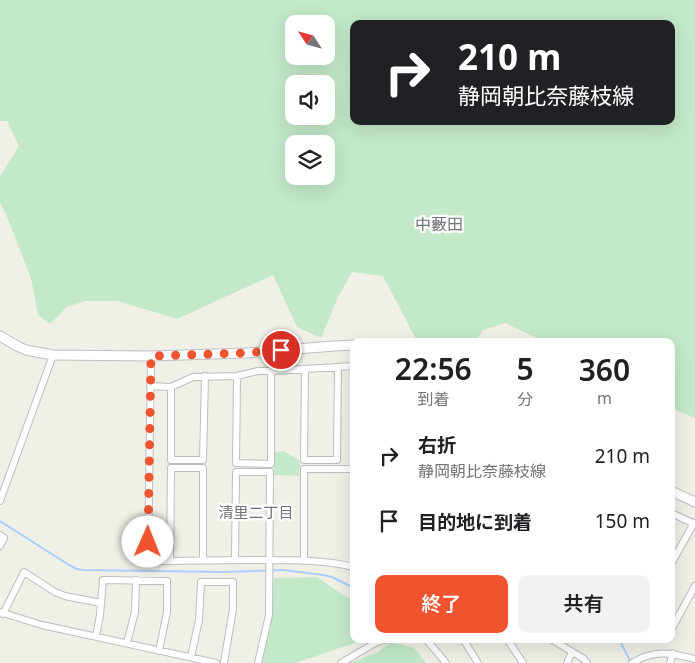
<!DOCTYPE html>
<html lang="ja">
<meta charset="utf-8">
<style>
body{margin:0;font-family:"Noto Sans","Noto Sans JP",sans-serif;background:#f2f2f2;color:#202124;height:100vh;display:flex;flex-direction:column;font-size:19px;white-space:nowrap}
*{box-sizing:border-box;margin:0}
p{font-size:16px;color:#757577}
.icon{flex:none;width:28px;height:28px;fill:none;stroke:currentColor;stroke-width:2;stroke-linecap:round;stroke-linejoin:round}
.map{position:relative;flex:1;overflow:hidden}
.side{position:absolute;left:350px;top:338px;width:325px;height:305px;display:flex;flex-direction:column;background:#fff;border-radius:10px;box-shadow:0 5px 20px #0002}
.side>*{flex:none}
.guide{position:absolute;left:350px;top:20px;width:325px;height:105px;border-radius:10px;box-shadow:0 5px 20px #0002;background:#202124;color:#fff;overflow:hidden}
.needle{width:32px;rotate:306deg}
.controls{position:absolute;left:285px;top:15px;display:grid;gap:10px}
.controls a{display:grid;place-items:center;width:50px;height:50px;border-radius:10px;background:#fff;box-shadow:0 5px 20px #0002;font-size:25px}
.pin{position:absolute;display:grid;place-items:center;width:42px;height:42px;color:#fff;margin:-21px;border:2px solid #fff;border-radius:50%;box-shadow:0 1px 5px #0007}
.me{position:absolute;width:55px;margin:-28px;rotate:1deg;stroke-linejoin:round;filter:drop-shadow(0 0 4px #0008)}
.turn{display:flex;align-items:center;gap:18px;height:105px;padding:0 25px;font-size:22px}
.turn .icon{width:65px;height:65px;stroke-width:2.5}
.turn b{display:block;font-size:35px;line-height:42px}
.eta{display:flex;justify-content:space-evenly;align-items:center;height:85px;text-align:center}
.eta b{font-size:30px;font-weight:600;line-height:35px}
.action{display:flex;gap:10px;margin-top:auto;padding:10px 25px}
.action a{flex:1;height:58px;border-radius:10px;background:#f0542e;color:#fff;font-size:20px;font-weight:600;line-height:58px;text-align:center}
.action a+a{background:#f2f2f2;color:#202124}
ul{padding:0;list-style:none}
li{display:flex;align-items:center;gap:15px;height:65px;padding:0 25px}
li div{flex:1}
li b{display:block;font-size:19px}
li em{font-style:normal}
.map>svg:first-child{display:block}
</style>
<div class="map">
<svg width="695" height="663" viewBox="0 0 695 663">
<rect width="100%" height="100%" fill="#f1f0e7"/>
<path fill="#c3e9c8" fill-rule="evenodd" d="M0,0H695V418L671,408V341H543L505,323L483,330L476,341H417L383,276L352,272L338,297L321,338L297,327L273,275L177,319L118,301H85L67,307L50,324L38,315L31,278L7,217L0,202V176L19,146L7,121H0ZM294,24H326V56H294ZM354,24H671V121H354ZM294,84H326V116H294ZM294,144H326V176H294Z
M283,451L299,460L300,465L299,476L274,475L275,452Z
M317,577L346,597L354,599V639H366L296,663H262L271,616L274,578Z
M391,642L414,648L426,663H349L378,652Z"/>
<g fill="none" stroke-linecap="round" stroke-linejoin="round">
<path stroke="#a9d0ff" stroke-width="2" d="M0,521L69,565L77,569L83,570L224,572L283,570L323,575L332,577L354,588
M619,639L630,661"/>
<defs>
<path id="minor" d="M151,356L148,561C182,561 217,560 251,560C285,560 321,559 354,567
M305,369L304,460H337L338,367
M237,376L236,463L271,464V371
M150,386L171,387L193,377L237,376L258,371H271L354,366
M171,387V460H203L205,376
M0,501L53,355
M671,513L695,524
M0,535L4,538L0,546
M235,560L236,472H270L269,615L258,663
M170,561L171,468H203V560
M304,561V469H354
M671,564L694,523
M0,612L42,625L216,663
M3,614L24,572L55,592L65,596L101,603
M671,630L695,586
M96,636L100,615L103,580L167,581V612L159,651
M426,639L446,663
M463,639L478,663
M507,639L523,663
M551,639L584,659L587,663
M127,643L135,612L136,580
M191,657L199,620L201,582H233V609L224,663
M341,663L375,643L387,639
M567,663L572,652
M632,663C655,649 670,653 695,659
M670,663L673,653"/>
<path id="secondary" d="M0,336L17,346L26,350L53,355L151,356L246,353L334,346L354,345
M671,491L695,502"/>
</defs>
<use href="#minor" stroke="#bbbec3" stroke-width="8"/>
<use href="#secondary" stroke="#bcbfc5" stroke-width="11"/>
<use href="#minor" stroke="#fff" stroke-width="6"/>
<use href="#secondary" stroke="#fff" stroke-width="9"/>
</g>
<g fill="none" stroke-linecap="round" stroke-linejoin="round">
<path stroke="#f0542e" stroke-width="9" stroke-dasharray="0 16.2" d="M148,542L151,356L246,353L281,350"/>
</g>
<g text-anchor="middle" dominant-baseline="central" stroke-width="4.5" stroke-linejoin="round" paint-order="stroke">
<g font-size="15" fill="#6f737a" stroke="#fff">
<text x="256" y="512">清里二丁目</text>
</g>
<g font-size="16" fill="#6f737a" stroke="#fff">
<text x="439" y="224">中藪田</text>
</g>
</g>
</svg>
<div class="controls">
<a><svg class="needle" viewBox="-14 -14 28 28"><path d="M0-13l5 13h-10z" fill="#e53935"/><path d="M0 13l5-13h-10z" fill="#757577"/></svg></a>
<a><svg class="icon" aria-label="sound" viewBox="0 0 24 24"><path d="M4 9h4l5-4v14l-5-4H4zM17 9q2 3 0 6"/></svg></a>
<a><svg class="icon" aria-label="layers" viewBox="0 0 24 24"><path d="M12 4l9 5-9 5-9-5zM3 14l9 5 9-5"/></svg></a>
</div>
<div class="pin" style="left:281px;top:350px;background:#d93025"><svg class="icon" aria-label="arrive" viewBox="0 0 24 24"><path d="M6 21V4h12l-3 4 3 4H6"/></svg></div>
<svg class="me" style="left:148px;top:542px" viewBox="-20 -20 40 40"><circle r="19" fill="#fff"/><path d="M0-13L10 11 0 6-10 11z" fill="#f0542e"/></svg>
<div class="guide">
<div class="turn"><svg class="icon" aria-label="right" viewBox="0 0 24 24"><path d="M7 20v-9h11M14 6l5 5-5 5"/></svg><div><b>210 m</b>静岡朝比奈藤枝線</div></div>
</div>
<section class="side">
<div class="eta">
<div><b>22:56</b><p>到着</p></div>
<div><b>5</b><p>分</p></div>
<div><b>360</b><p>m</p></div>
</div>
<ul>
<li><svg class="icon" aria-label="right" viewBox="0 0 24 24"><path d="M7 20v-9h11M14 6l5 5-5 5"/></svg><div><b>右折</b><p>静岡朝比奈藤枝線</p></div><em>210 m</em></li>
<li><svg class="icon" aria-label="arrive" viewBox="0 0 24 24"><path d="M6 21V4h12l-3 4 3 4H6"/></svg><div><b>目的地に到着</b></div><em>150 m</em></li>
</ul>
<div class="action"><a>終了</a><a>共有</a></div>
</section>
</div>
